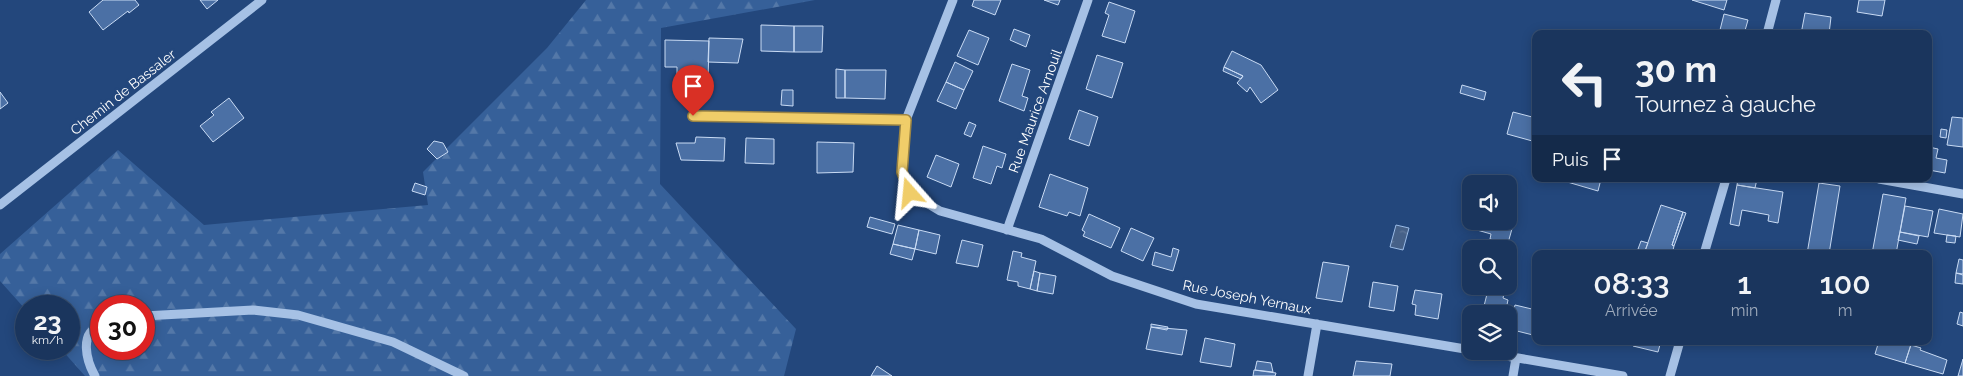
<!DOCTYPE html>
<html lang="fr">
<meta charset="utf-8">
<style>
body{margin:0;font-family:Raleway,sans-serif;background:#274066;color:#f1f3f6;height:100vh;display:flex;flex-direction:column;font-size:19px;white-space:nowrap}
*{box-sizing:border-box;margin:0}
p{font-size:16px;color:#9fabbc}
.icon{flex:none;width:28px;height:28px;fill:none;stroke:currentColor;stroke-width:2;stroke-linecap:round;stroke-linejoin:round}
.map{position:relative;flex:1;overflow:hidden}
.details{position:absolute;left:1532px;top:250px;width:400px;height:95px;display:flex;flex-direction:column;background:#1a355d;border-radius:10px;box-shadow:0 2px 12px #0003,0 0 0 1px #385072}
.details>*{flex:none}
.banner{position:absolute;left:1532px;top:30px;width:400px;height:152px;border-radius:10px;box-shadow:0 2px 12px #0003,0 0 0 1px #385072;background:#1a355d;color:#f1f3f6;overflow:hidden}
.tools{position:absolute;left:1462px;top:175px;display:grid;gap:10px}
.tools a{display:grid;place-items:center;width:55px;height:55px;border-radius:10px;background:#1a355d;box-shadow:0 2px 12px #0003,0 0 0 1px #385072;font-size:25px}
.speed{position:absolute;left:15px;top:295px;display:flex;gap:10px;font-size:25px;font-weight:700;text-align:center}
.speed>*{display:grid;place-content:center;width:65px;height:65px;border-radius:50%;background:#1a355d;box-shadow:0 2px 12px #0003,0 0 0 1px #385072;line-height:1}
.speed small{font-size:12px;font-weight:400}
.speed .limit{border:8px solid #d22;background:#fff;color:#111}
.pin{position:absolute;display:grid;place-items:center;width:42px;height:42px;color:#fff;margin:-51px -21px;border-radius:50% 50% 50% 0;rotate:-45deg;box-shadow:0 0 5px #0007}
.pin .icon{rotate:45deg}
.me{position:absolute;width:55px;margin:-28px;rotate:342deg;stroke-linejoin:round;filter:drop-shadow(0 0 4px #0008)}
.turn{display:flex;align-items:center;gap:18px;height:105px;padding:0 20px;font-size:22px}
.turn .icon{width:65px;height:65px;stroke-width:2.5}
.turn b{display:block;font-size:35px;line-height:42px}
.then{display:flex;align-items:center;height:48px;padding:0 20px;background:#0003;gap:10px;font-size:19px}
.eta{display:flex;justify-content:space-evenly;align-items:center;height:85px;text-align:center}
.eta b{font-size:30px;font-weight:600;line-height:35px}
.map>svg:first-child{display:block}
</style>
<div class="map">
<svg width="1963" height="376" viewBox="0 0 1963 376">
<defs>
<pattern id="forest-firs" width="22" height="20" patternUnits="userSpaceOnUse" patternTransform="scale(1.25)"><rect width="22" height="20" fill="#366099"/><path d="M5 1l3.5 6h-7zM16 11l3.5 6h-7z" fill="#5478a8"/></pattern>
<pattern id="water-ripples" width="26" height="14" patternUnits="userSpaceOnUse" patternTransform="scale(1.25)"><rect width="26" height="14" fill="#466188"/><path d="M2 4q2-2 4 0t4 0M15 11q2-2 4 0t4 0" fill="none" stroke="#62799a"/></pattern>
</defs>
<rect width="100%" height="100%" fill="#23477c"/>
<path fill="url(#forest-firs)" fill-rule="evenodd" d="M586,0H815L661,28L660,184L796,329L784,376H85L61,349H69V306H26V310L0,281V254L118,150L204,225L428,205L423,172L547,48ZM101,306H144V349H101Z"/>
<path fill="url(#water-ripples)" stroke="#9abbe6" d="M1396,225L1409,228L1403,250L1390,247Z"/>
<path fill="#4b70a5" stroke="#c9dbf4" d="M103,0H135L139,5L129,13L128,11L103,30L89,12Z
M200,0H218L207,9Z
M974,0H1001L995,15L972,6Z
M1044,0H1060L1058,5Z
M1692,0H1727L1724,10Z
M1859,0H1885L1882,16L1857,12Z
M1109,2L1135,11L1125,43L1102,36L1109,15L1105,13Z
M1805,13L1831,17L1829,34H1801Z
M1724,14L1748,20L1744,34H1719Z
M761,25L794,26V52L761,51Z
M794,26H823L822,52H794Z
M1014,29L1030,35L1026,47L1010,40Z
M969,30L989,38L978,65L957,56Z
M709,38L743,39L738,63L708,62Z
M665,40L709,41L708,82L677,81V67H665Z
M1232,51L1261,65L1278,90L1261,103L1250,87L1247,92L1237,83L1243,76L1224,67Z
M1097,55L1123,63L1112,98L1086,89Z
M955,62L973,71L964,90L946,82Z
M1012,64L1030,70L1022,96L1028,98L1024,111L999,101Z
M1224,67L1243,76L1241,79L1223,71Z
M836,69L845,70V98H836Z
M845,70H886L885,99L845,98Z
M946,82L964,90L956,109L937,101Z
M1462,85L1486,92L1484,100L1460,93Z
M782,90H793V106L781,105Z
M0,92L8,103L0,109Z
M229,98L244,118L213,142L200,126L214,115L211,112Z
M1079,110L1098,117L1089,146L1069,139Z
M1513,112L1536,118V142L1507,134Z
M1952,117L1963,118V147L1947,145Z
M969,122L976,125L971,137L964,134Z
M1941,129L1947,130L1946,138L1940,137Z
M696,137L725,138L724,161L681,160L676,143H695Z
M746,138L774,139V164L745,163Z
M434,141L443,143L448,152L437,159L427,149Z
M817,142L854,143L853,172L817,173Z
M983,146L1006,154L1002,168L997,166L991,184L973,178Z
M1929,147L1938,149L1936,158L1947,160L1945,173L1929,170Z
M936,155L959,164L951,187L927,177Z
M1050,174L1088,188L1080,216L1069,212L1067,216L1039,207Z
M1565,179H1601L1598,191L1564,181Z
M1738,179H1757L1755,188L1737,185Z
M415,183L427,187L425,195L412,191Z
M1819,183L1840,186L1829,254H1807Z
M1737,185L1783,192L1778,223L1768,221L1769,215L1742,210L1739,226L1730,224Z
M1883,194L1906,198L1896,254H1872Z
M1661,205L1683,212L1672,245L1674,246L1672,254L1645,251Z
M1905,206L1933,211L1928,237L1900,232Z
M1509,209L1517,211L1508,243L1490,239L1491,234L1477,230L1479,221H1509Z
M1939,209L1963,214L1960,237L1934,233Z
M1683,212L1686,213L1674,246L1672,245Z
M1089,214L1120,228L1111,248L1083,236L1085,232L1082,230Z
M870,217L895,224L892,234L867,227Z
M898,225L919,230L915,249L893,244Z
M1131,228L1154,238L1143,261L1121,251Z
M919,230L940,235L936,254L915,249Z
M1900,232L1919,236L1917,244L1898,240Z
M1947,235L1956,236L1955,243L1946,242Z
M962,240L983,245L978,267L956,263Z
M1641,241L1648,243L1645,251L1638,249Z
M893,244L915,249L912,260L890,254Z
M1173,248L1179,250L1173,271L1152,265L1155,252L1171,257Z
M1013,251L1022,253L1021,257L1036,261L1030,289L1018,286V282L1007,280Z
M1959,259L1963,260V274L1956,273Z
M1323,262L1349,266L1342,302L1316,298Z
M1034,271L1040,273L1037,291L1030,289Z
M1040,273L1056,276L1053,294L1037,291Z
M1956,273L1963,275V284L1955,283Z
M1373,282L1398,286L1394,311L1369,307Z
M1489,286H1506L1503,298L1508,300L1505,314H1482Z
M1415,290L1442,294L1438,319L1415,315L1416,305L1412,304Z
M1515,305L1536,310L1533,335L1509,329Z
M1960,312L1963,313V326L1957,324Z
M1151,324L1168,327L1167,330L1151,327Z
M1151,327L1187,330L1182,355L1146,349Z
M1205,338L1235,344L1231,367L1200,362Z
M1634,341H1661L1658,352L1633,346Z
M1879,341H1912L1905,363L1875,354Z
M1911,345L1921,348L1920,350L1947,360L1943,374L1905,363Z
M1963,359V376H1958Z
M1257,361L1271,363L1273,372L1255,370Z
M1356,361L1392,364L1390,376H1353Z
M877,366L892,376H871Z
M1254,370L1276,373L1275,376H1253Z"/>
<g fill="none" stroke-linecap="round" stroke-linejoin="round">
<path stroke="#a6c1e5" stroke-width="9" d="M953,0L906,120L902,172L910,193L940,211L1041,239L1112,276L1196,304L1471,350
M1767,34L1776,0
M693,116L906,120
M1879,179L1963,194
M0,205L262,0
M1007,230L1088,0
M1704,254L1726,179
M144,316L253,310L298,315L393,342L464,376
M1477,351L1623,376
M95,376C87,362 78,332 101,326
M1308,376L1317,324
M1513,376L1516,358
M1670,376L1680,341"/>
</g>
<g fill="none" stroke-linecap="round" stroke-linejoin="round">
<defs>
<path id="route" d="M693,116L906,120L902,172L910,193"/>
</defs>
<use href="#route" stroke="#9c8544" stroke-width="12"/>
<use href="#route" stroke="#f0cd69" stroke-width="9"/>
</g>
<g text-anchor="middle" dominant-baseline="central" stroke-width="5" stroke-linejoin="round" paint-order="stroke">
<g font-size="14" fill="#fff" stroke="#23477c">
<text transform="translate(123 92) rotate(-38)">Chemin de Bassaler</text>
<text transform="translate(1035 111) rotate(-70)">Rue Maurice Arnouil</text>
<text transform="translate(1247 297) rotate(11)">Rue Joseph Yernaux</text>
</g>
</g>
</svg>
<div class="tools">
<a><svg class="icon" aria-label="sound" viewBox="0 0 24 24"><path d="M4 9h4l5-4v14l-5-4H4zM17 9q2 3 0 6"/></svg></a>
<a><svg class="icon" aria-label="search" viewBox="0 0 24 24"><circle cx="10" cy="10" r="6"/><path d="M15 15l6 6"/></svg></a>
<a><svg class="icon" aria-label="layers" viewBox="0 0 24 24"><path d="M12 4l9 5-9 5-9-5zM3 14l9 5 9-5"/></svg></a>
</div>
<div class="speed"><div>23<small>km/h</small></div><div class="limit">30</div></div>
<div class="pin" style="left:693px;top:116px;background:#d93025"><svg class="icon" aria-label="arrive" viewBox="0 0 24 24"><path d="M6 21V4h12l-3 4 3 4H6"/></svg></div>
<svg class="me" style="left:910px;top:193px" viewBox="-20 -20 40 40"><path d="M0-17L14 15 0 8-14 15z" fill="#f0cd69" stroke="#fff" stroke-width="4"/></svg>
<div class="banner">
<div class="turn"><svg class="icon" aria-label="left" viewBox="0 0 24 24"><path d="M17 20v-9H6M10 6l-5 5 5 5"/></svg><div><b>30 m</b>Tournez à gauche</div></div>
<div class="then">Puis<svg class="icon" aria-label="arrive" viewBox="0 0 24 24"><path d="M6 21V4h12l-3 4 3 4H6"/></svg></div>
</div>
<section class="details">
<div class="eta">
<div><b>08:33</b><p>Arrivée</p></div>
<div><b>1</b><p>min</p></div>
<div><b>100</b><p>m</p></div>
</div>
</section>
</div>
